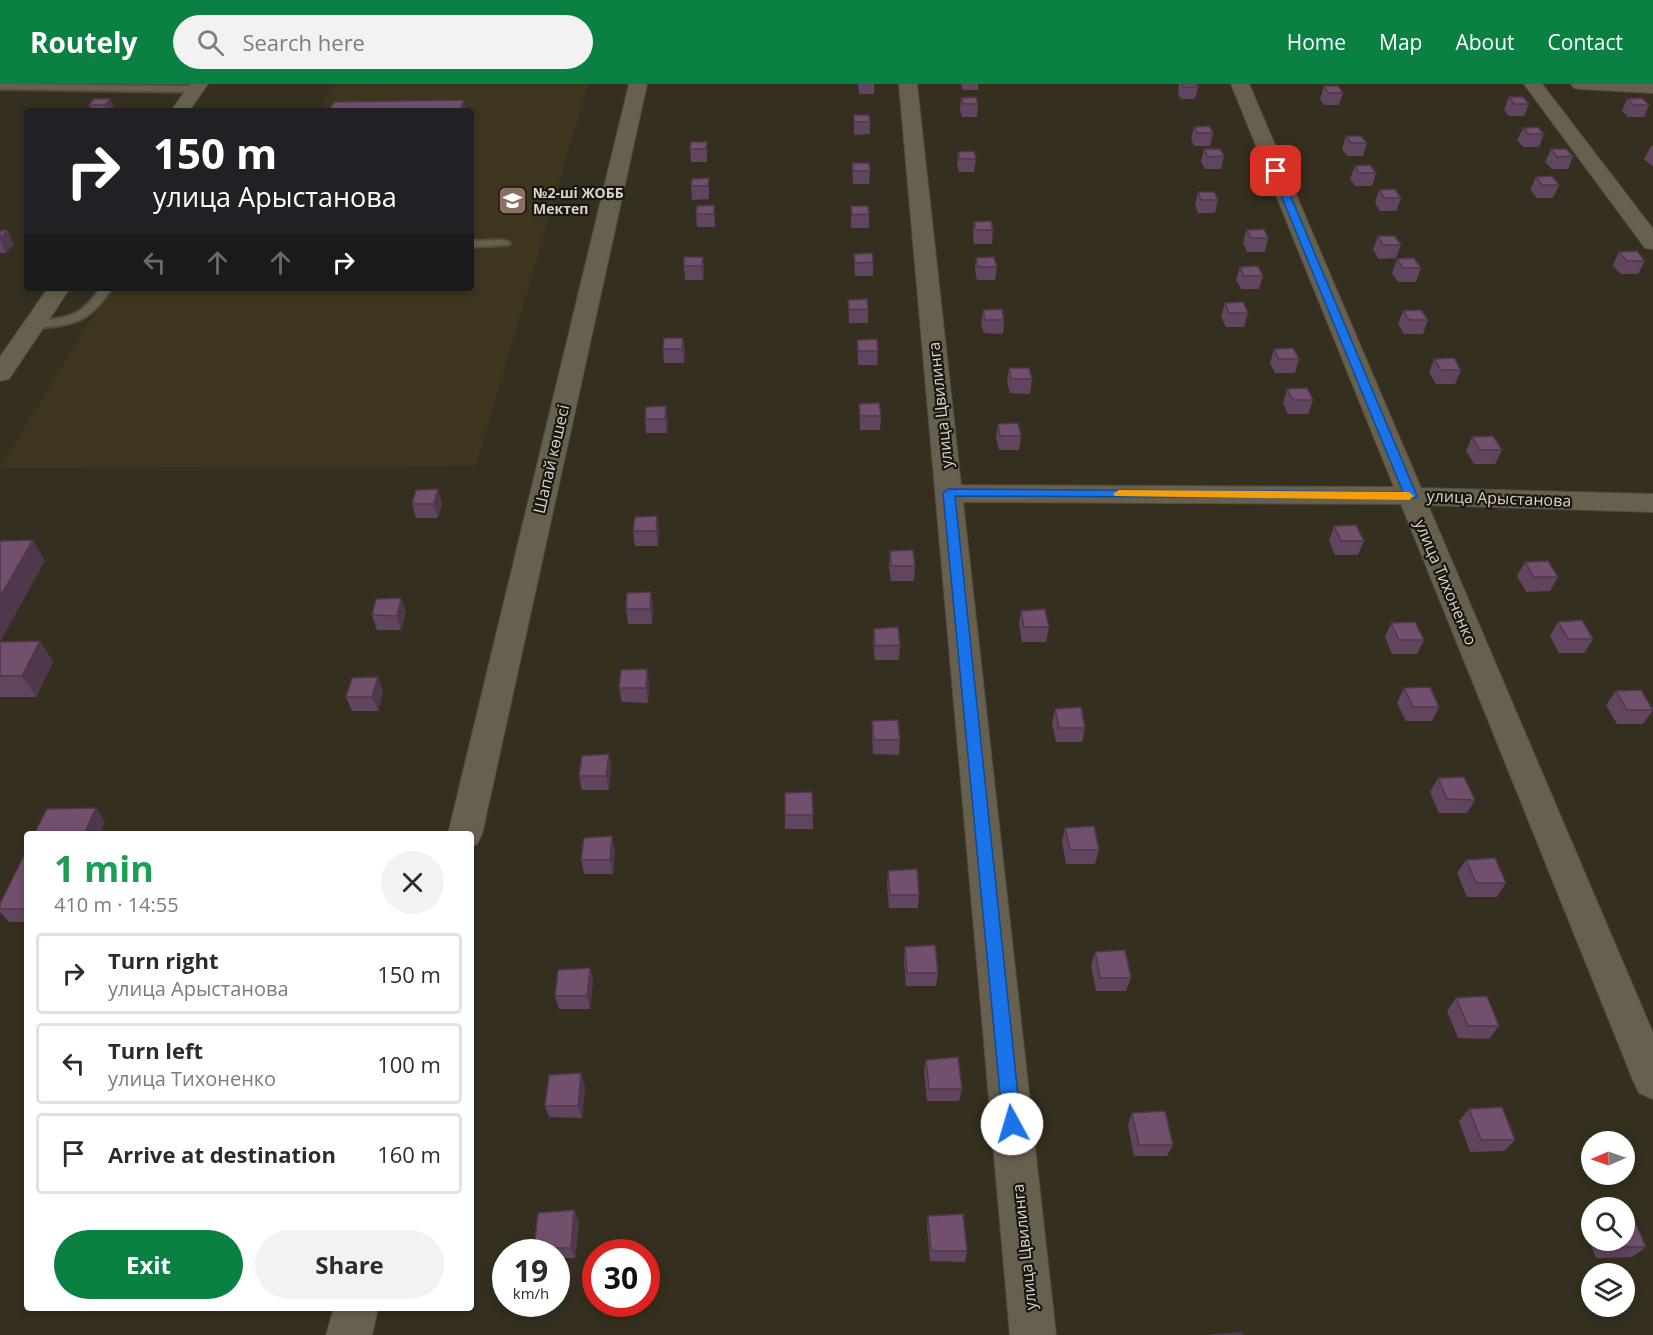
<!DOCTYPE html>
<meta charset="utf-8">
<style>
body{margin:0;font-family:"Open Sans",sans-serif;background:#f2f2f3;color:#2b2b33;height:100vh;display:flex;flex-direction:column;font-size:22px;white-space:nowrap}
*{box-sizing:border-box;margin:0}
p{font-size:20px;color:#7c7c81}
.icon{flex:none;width:33px;height:33px;fill:none;stroke:currentColor;stroke-width:2;stroke-linecap:round;stroke-linejoin:round}
.map{position:relative;flex:1;overflow:hidden}
.details{position:absolute;left:24px;top:747px;width:450px;height:480px;display:flex;flex-direction:column;background:#fff;border-radius:6px;box-shadow:0 3px 9px #0003}
.details>*{flex:none}
.guide{position:absolute;left:24px;top:24px;width:450px;height:183px;border-radius:6px;box-shadow:0 3px 9px #0003;background:#202124;color:#fff;overflow:hidden}
.needle{width:39px;rotate:268deg}
.buttons{position:absolute;left:1581px;top:1047px;display:grid;gap:12px}
.buttons a{display:grid;place-items:center;width:54px;height:54px;border-radius:50%;background:#fff;box-shadow:0 3px 9px #0003;font-size:30px}
.speed{position:absolute;left:492px;top:1155px;display:flex;gap:12px;font-size:30px;font-weight:700;text-align:center}
.speed>*{display:grid;place-content:center;width:78px;height:78px;border-radius:50%;background:#fff;box-shadow:0 3px 9px #0003;line-height:1}
.speed small{font-size:15px;font-weight:400}
.speed .limit{border:9px solid #d22;background:#fff;color:#111}
.pin{position:absolute;display:grid;place-items:center;width:51px;height:51px;color:#fff;margin:-26px;border-radius:12px;box-shadow:0 3px 9px #0006}
.me{position:absolute;width:66px;margin:-33px;rotate:354deg;stroke-linejoin:round;filter:drop-shadow(0 0 4px #0008)}
.turn{display:flex;align-items:center;gap:21px;height:126px;padding:0 30px;font-size:27px}
.turn .icon{width:78px;height:78px;stroke-width:2.5}
.turn b{display:block;font-size:42px;line-height:51px}
.lanes{display:flex;align-items:center;height:57px;padding:0 30px;background:#0003;justify-content:center;gap:30px;direction:ltr}
.lanes .off{opacity:.35}
.round{display:grid;place-items:center;flex:none;width:63px;height:63px;border-radius:32px;background:#f2f2f3}
.overview{display:flex;align-items:center;justify-content:space-between;height:102px;padding:0 30px}
h1{font-size:36px;font-weight:700;line-height:45px;color:#1e9e55}
.button{display:flex;gap:12px;margin-top:auto;padding:12px 30px}
.button a{flex:1;height:69px;border-radius:36px;background:#0b8043;color:#fff;font-size:24px;font-weight:700;line-height:69px;text-align:center}
.button a+a{background:#f2f2f3;color:#2b2b33}
ul{padding:0;list-style:none}
li{display:flex;align-items:center;gap:18px;height:81px;margin:0 12px 9px;padding:0 18px;border:3px solid #e1e1e2;border-radius:6px}
li div{flex:1}
li b{display:block;font-size:22px}
li em{font-style:normal}
header{display:flex;align-items:center;gap:36px;box-sizing:border-box;height:84px;padding:0 30px;background:#0b8043;color:#fff}
header strong{font-size:28px}
nav{display:flex;gap:33px;margin-inline-start:auto;font-size:21px}
.search{width:420px;height:54px;background:#f2f2f3;display:flex;align-items:center;gap:15px;box-sizing:border-box;padding:0 21px;border-radius:33px;color:#7c7c81;font-size:22px}
.map>svg:first-child{display:block}
</style>
<header>
<strong>Routely</strong>
<div class="search"><svg class="icon" aria-label="search" viewBox="0 0 24 24"><circle cx="10" cy="10" r="6"/><path d="M15 15l6 6"/></svg>Search here</div>
<nav><a>Home</a><a>Map</a><a>About</a><a>Contact</a></nav>
</header>
<div class="map">
<svg width="1653" height="1251" viewBox="0 0 1653 1251">
<rect width="100%" height="100%" fill="#352f1f"/>
<path fill="#3e351f" d="M335,0H588L476,382L0,384L110,204H471V27H313L320,25Z"/>
<g fill="none" stroke-linecap="round" stroke-linejoin="round">
<defs>
<path id="service" d="M0,0L196,2L201,5L196,8L0,5Z
M504,156L510,159L508,161L471,163V157Z
M100,204H112C89,239 74,241 34,244L28,240C33,236 39,236 46,236C72,234 86,227 100,204Z"/>
<path id="minor" d="M190,0H208L189,27H171Z
M629,0H647L482,750L477,760L471,762V750H448Z
M899,0H917L961,401L1394,403L1231,0H1249L1421,404L1653,410V428L1428,421L1653,949V1015L1639,1009L1633,996L1401,420L963,418L1056,1251H1010Z
M1524,0H1542L1653,145V165L1645,164Z
M1571,0H1653V9L1580,5L1574,4Z
M48,204H70L9,295L0,297V273Z
M334,1224H378L372,1251H326Z"/>
</defs>
<use href="#service" stroke="#514c3f" stroke-width="4"/>
<use href="#minor" stroke="#514c3f" stroke-width="2"/>
<use href="#service" fill="#67604f" fill-rule="evenodd"/>
<use href="#minor" fill="#67604f" fill-rule="evenodd"/>
</g>
<path fill="#61445e" d="M858,0H874V10H859Z
M961,0H978V6H963Z
M1179,0H1196L1198,3L1195,15H1181L1178,9Z
M1324,2L1343,9L1339,21H1324L1320,15Z
M1509,13L1529,20L1524,32H1509L1504,26Z
M961,14L978,20L977,33H962L960,26Z
M110,15L115,27H92L89,21Z
M1627,15L1649,21L1644,33H1628L1622,27Z
M854,31L870,38V50L854,51Z
M1194,43L1213,49L1210,62H1194L1191,55Z
M1523,44L1544,50L1539,63H1523L1517,56Z
M1346,52L1367,59L1363,72H1347L1342,65Z
M707,58V78H691L690,65Z
M1651,62H1653V82H1652L1644,75Z
M1204,65L1224,72L1221,85H1205L1201,78Z
M1551,65L1573,72L1568,85H1552L1545,78Z
M958,68L976,75L974,88H959L957,81Z
M852,79L870,87L869,100H853Z
M1355,82L1376,89L1372,102H1355L1350,95Z
M1536,93L1559,101L1553,114H1537L1530,106Z
M709,94V115L692,116L691,102Z
M1379,106L1401,114L1396,127H1380L1375,119Z
M1198,108L1218,116L1215,129H1198L1195,121Z
M714,121L715,143H697L696,130Z
M851,122L869,130V144H851Z
M974,138L993,146L992,160H974L973,151Z
M1246,146L1268,154L1265,168H1247L1243,159Z
M0,147L14,160L6,169H0Z
M1378,152L1401,161L1396,174L1379,175L1373,166Z
M1619,168L1645,177L1638,190H1620L1613,181Z
M854,170L873,178V192H855Z
M703,173L704,186L703,196H685L684,182Z
M976,174L997,183L995,196H977L975,187Z
M1397,175L1421,184L1416,198H1398L1392,189Z
M1240,183L1263,192L1259,205H1241L1236,196Z
M848,216L868,225V239H849Z
M1225,219L1248,229L1244,243H1226L1221,233Z
M983,226L1004,236L1003,250L984,249L981,240Z
M1403,227L1428,236L1423,250H1404L1398,240Z
M683,254L685,268L684,279H664L663,265Z
M857,256L878,267L877,281H858Z
M1274,265L1299,275L1295,289H1275L1270,279Z
M1434,275L1461,286L1455,300H1436L1429,289Z
M1009,284L1032,295L1030,310L1010,309L1007,298Z
M1287,305L1313,316L1308,330H1288L1283,319Z
M859,320L881,332L880,346H860Z
M646,323L668,336L667,349H646L645,335Z
M998,340L1021,352L1019,366H999L996,354Z
M1472,353L1502,366L1495,380H1474L1466,367Z
M442,419L438,434H416L412,420Z
M1334,442L1364,457L1358,471H1335L1329,457Z
M659,446L658,462H635L633,447Z
M890,467L915,482L914,497H891L889,482Z
M1525,478L1558,493L1550,507L1526,508L1517,492Z
M401,514L406,528L401,546H377L372,531Z
M653,522L652,540H628L626,525Z
M1021,527L1049,543L1046,558H1022L1019,541Z
M1558,538L1593,555L1584,569H1559L1550,552Z
M1391,539L1424,556L1417,570H1392L1385,553Z
M874,545L900,561L899,576H875L873,559Z
M40,557L53,578L36,613H0V558Z
M649,599L648,619L622,618L619,604Z
M1404,604L1439,623L1432,637H1406L1397,619Z
M383,607L378,627H352L346,613Z
M1616,607L1653,626L1643,640H1617L1606,621Z
M1055,625L1085,644L1082,658H1056L1052,639Z
M872,637L900,656L899,671L873,670L872,651Z
M609,670L611,684L609,706H582L579,692Z
M1438,694L1475,716L1467,729H1439L1430,708Z
M812,708L813,745H785V709Z
M1065,744L1099,766L1095,780H1066L1062,758Z
M27,765V838H9L0,828V820Z
M615,766L613,790H584L581,776Z
M1466,776L1506,799L1497,813H1467L1457,789Z
M888,787L919,811L918,824H889L887,801Z
M905,863L938,889L936,902H906L904,876Z
M1095,868L1131,894L1126,907H1096L1091,881Z
M590,884L593,897L590,925H559L555,912Z
M1456,914L1499,942L1489,955L1458,954L1447,927Z
M926,976L962,1005L959,1017H927L924,988Z
M585,1002L582,1034L549,1033L545,1022Z
M1469,1025L1515,1056L1504,1067L1470,1068L1459,1037Z
M1132,1029L1173,1061L1167,1072H1134L1128,1041Z
M574,1126L579,1137L575,1174H556V1168H536L534,1164Z
M1592,1130V1156H1624L1646,1163L1632,1173L1596,1174L1582,1139Z
M928,1132L967,1167L965,1178L930,1177L927,1143Z"/>
<path fill="#4f374c" d="M110,15L115,27H107L105,21Z
M464,16L466,27H460Z
M7,146L14,160L6,169L0,155Z
M703,173L704,186L703,196L702,182Z
M683,254L685,268L684,279L682,265Z
M666,322L668,336L667,349L665,335Z
M438,405L442,419L438,434L434,420Z
M657,432L659,446L658,462L656,447Z
M33,456L45,477L0,558V513Z
M651,508L653,522L652,540L650,525Z
M401,514L406,528L401,546L397,532Z
M40,557L53,578L36,613L22,592Z
M647,585L649,599L648,619L646,604Z
M378,593L383,607L378,627L372,613Z
M609,670L611,684L609,706L606,692Z
M96,724L105,738L100,750H84Z
M612,752L615,766L613,790L610,776Z
M590,884L593,897L590,925L587,912Z
M581,989L585,1002L582,1034L578,1022Z
M574,1126L579,1137L575,1174L571,1164Z"/>
<path fill="#714f6d" stroke="#4f374c" stroke-width="1.5" d="M1182,0H1196L1198,3H1183Z
M1324,2H1338L1343,9H1328Z
M976,13L978,20H963L961,14Z
M1509,13H1523L1529,20H1514Z
M1642,14L1649,21H1634L1627,15Z
M94,15H110L105,21H89Z
M464,16L460,27H329L334,18Z
M854,31H869L870,38H854Z
M1209,42L1213,49H1197L1194,43Z
M1538,43L1544,50H1528L1523,44Z
M1346,52H1361L1367,59H1351Z
M691,58H707L706,65H690Z
M1204,65H1220L1224,72L1208,73Z
M1551,65H1566L1573,72L1557,73Z
M974,67L976,75H960L958,68Z
M852,79H869L870,87H853Z
M1370,81L1376,89H1359L1355,82Z
M1552,92L1559,101H1542L1536,93Z
M709,94L708,102H691L692,95Z
M1395,105L1401,114H1384L1379,106Z
M1198,108H1214L1218,116H1201Z
M714,121V130H696L697,122Z
M851,122H868L869,130L852,131Z
M991,137L993,146H976L974,138Z
M1264,145L1268,154H1251L1246,146Z
M7,146L0,155V147Z
M1378,152H1395L1401,161H1383Z
M1637,167L1645,177H1627L1619,168Z
M872,169L873,178L855,179L854,170Z
M684,173H703L702,182H684Z
M994,173L997,183H978L976,174Z
M1414,174L1421,184H1403L1397,175Z
M1258,182L1263,192H1244L1240,183Z
M867,215L868,225L849,226L848,216Z
M1243,218L1248,229H1229L1225,219Z
M1002,225L1004,236H985L983,226Z
M1421,226L1428,236H1409L1403,227Z
M664,254H683L682,265H663Z
M877,255L878,267H858L857,256Z
M1293,264L1299,275H1279L1274,265Z
M1454,274L1461,286H1441L1434,275Z
M1009,284H1029L1032,295H1011Z
M1307,304L1313,316H1293L1287,305Z
M879,319L881,332H860L859,320Z
M666,322L665,335H645L646,323Z
M1018,339L1021,352H1000L998,340Z
M1493,352L1502,366H1480L1472,353Z
M438,405L434,420H412L416,406Z
M657,432L656,447H633L635,433Z
M1356,441L1364,457H1341L1334,442Z
M33,456L0,513V457Z
M913,466L915,482H891L890,467Z
M1548,477L1558,493H1534L1525,478Z
M651,508L650,525H626L627,509Z
M401,514L397,532L372,531L376,515Z
M1045,525L1049,543H1024L1021,527Z
M1582,536L1593,555H1568L1558,538Z
M1415,538L1424,556H1399L1391,539Z
M898,543L900,561L875,562L874,545Z
M40,557L22,592H0V558Z
M647,585L646,604H619L621,586Z
M378,593L372,613H346L352,594Z
M1430,603L1439,623H1413L1404,604Z
M1641,606L1653,626H1627L1616,607Z
M1081,623L1085,644H1059L1055,625Z
M898,636L900,656H874L872,637Z
M609,670L606,692H579L582,672Z
M1464,693L1475,716L1447,715L1438,694Z
M812,708L813,731H785V709Z
M96,724L84,750H34L47,725Z
M1094,742L1099,766H1070L1065,744Z
M612,752L610,776H581L584,754Z
M27,765V825H0V820Z
M1495,774L1506,799H1476L1466,776Z
M917,785L919,811H890L888,787Z
M935,861L938,889H907L905,863Z
M1125,866L1131,894H1100L1095,868Z
M590,884L587,912H555L558,886Z
M1487,912L1499,942H1468L1456,914Z
M958,973L962,1005H929L926,976Z
M581,989L578,1022H545L549,991Z
M1502,1023L1515,1056H1481L1469,1025Z
M1165,1027L1173,1061H1139L1132,1029Z
M1629,1125L1646,1163H1610L1607,1156H1624V1126Z
M574,1126L571,1164H534L538,1129Z
M963,1130L967,1167H931L928,1132Z
M1242,1249L1243,1251H1210Z"/>
<path fill="#1a73e8" stroke="#114b97" stroke-width="1.5" d="M1276,84L1280,87L1417,412L1415,414L955,412L1021,1040L1018,1046L1012,1049L1006,1046L1003,1040L943,409L949,405L1403,408L1271,87Z"/>
<path fill="#f59e0b" d="M1119,406L1409,408L1414,412L1409,416L1115,412L1113,410Z"/>
<defs>
<symbol id="school-square" viewBox="-11 -11 22 22"><rect x="-9" y="-9" width="18" height="18" rx="4" fill="#8d6e63" stroke="#1a1710"/><path d="M0-5L7-2L0 1L-7-2ZM-4 1L0 2.5L4 1V4Q0 6-4 4Z" fill="#fff"/></symbol>
</defs>
<g fill-rule="evenodd">
<use href="#school-square" x="496" y="100" width="33" height="33"/>
</g>
<g text-anchor="middle" dominant-baseline="central" stroke-width="4.5" stroke-linejoin="round" paint-order="stroke">
<g font-size="14" font-weight="bold" fill="#d8d4cb" stroke="#1a1710" text-anchor="start">
<text x="533" y="108">№2-ші ЖОББ<tspan x="533" dy="16">Мектеп</tspan></text>
</g>
<g font-size="16" fill="#d8d4cb" stroke="#1a1710">
<text transform="translate(940 321) rotate(-96)">улица Цвилинга</text>
<text transform="translate(551 375) rotate(-77)">Шапай көшесі</text>
<text transform="translate(1499 414) rotate(2)">улица Арыстанова</text>
<text transform="translate(1446 498) rotate(67)">улица Тихоненко</text>
<text transform="translate(1024 1163) rotate(-96)">улица Цвилинга</text>
</g>
</g>
</svg>
<div class="buttons">
<a><svg class="needle" viewBox="-14 -14 28 28"><path d="M0-13l5 13h-10z" fill="#e53935"/><path d="M0 13l5-13h-10z" fill="#7c7c81"/></svg></a>
<a><svg class="icon" aria-label="search" viewBox="0 0 24 24"><circle cx="10" cy="10" r="6"/><path d="M15 15l6 6"/></svg></a>
<a><svg class="icon" aria-label="layers" viewBox="0 0 24 24"><path d="M12 4l9 5-9 5-9-5zM3 14l9 5 9-5"/></svg></a>
</div>
<div class="speed"><div>19<small>km/h</small></div><div class="limit">30</div></div>
<div class="pin" style="left:1276px;top:87px;background:#d93025"><svg class="icon" aria-label="arrive" viewBox="0 0 24 24"><path d="M6 21V4h12l-3 4 3 4H6"/></svg></div>
<svg class="me" style="left:1012px;top:1040px" viewBox="-20 -20 40 40"><circle r="19" fill="#fff"/><path d="M0-13L10 11 0 6-10 11z" fill="#1a73e8"/></svg>
<div class="guide">
<div class="turn"><svg class="icon" aria-label="right" viewBox="0 0 24 24"><path d="M7 20v-9h11M14 6l5 5-5 5"/></svg><div><b>150 m</b>улица Арыстанова</div></div>
<div class="lanes"><svg class="icon off" aria-label="left" viewBox="0 0 24 24"><path d="M17 20v-9H6M10 6l-5 5 5 5"/></svg><svg class="icon off" aria-label="ahead" viewBox="0 0 24 24"><path d="M12 20V5M6 11l6-6 6 6"/></svg><svg class="icon off" aria-label="ahead" viewBox="0 0 24 24"><path d="M12 20V5M6 11l6-6 6 6"/></svg><svg class="icon" aria-label="right" viewBox="0 0 24 24"><path d="M7 20v-9h11M14 6l5 5-5 5"/></svg></div>
</div>
<section class="details">
<div class="overview"><div><h1>1 min</h1><p>410 m · 14:55</p></div><a class="round"><svg class="icon" aria-label="close" viewBox="0 0 24 24"><path d="M6 6l12 12M18 6L6 18"/></svg></a></div>
<ul>
<li><svg class="icon" aria-label="right" viewBox="0 0 24 24"><path d="M7 20v-9h11M14 6l5 5-5 5"/></svg><div><b>Turn right</b><p>улица Арыстанова</p></div><em>150 m</em></li>
<li><svg class="icon" aria-label="left" viewBox="0 0 24 24"><path d="M17 20v-9H6M10 6l-5 5 5 5"/></svg><div><b>Turn left</b><p>улица Тихоненко</p></div><em>100 m</em></li>
<li><svg class="icon" aria-label="arrive" viewBox="0 0 24 24"><path d="M6 21V4h12l-3 4 3 4H6"/></svg><div><b>Arrive at destination</b></div><em>160 m</em></li>
</ul>
<div class="button"><a>Exit</a><a>Share</a></div>
</section>
</div>
